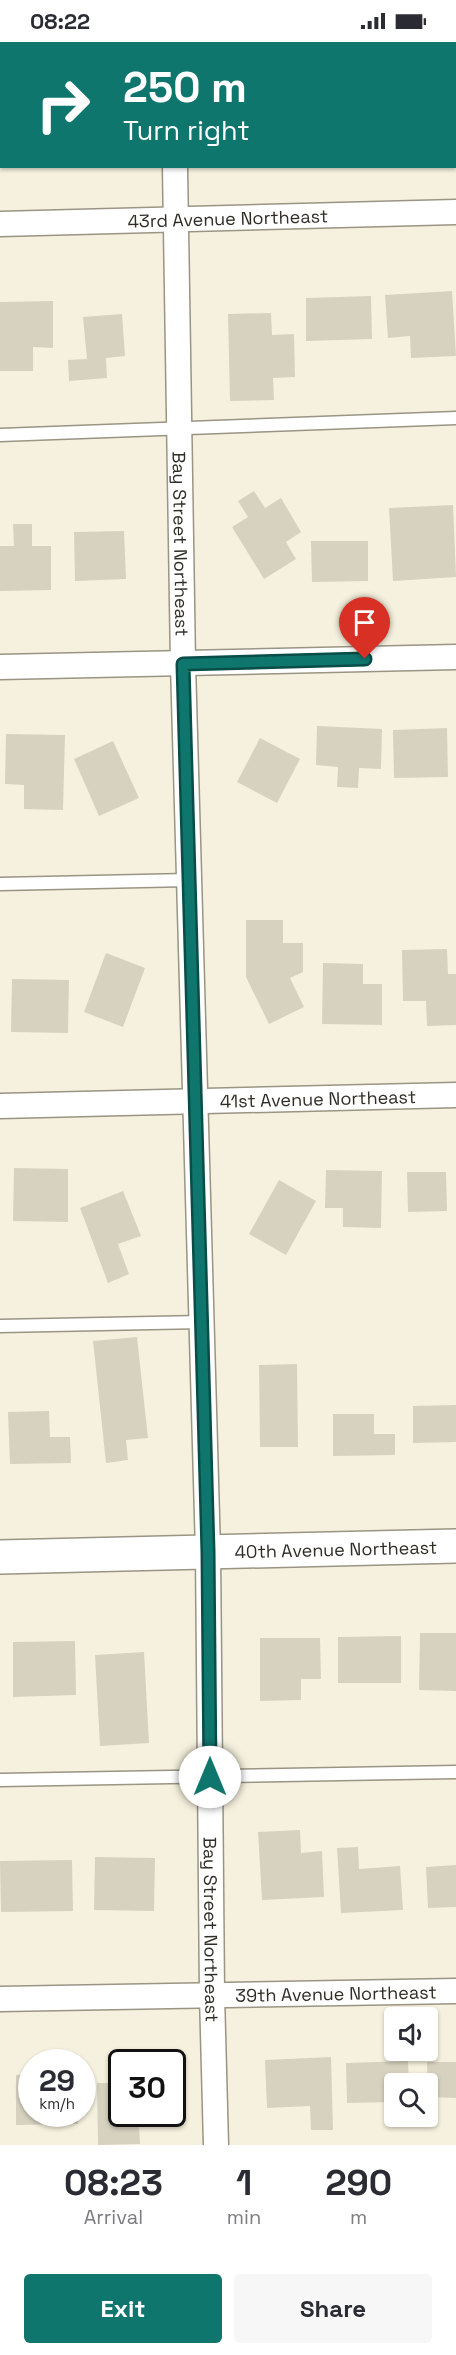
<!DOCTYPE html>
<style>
body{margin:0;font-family:"Space Grotesk",sans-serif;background:#f7f7f7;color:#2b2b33;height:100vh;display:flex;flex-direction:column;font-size:22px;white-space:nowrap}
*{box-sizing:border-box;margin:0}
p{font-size:20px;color:#7c7c81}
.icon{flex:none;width:33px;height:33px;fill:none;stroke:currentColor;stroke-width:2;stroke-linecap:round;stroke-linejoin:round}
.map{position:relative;height:2103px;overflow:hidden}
.side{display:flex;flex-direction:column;background:#fff;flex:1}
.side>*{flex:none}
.banner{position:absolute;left:0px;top:0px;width:456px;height:126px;box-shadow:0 2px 4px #0004;background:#0f766e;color:#fff;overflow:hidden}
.fabs{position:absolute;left:384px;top:1965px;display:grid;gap:12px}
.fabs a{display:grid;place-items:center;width:54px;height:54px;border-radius:6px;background:#fff;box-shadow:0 2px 4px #0004;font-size:30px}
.speed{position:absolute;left:18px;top:2007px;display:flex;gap:12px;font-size:30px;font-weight:700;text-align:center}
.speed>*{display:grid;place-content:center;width:78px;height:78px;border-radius:50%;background:#fff;box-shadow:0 2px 4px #0004;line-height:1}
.speed small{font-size:15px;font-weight:400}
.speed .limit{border:3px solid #111;border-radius:9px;background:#fff;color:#111}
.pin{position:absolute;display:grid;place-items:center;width:51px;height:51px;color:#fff;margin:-62px -26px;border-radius:50% 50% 50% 0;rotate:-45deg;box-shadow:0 0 6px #0007}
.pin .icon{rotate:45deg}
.me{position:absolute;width:66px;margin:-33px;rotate:0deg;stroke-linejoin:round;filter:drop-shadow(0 0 4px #0008)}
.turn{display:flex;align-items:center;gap:21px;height:126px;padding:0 24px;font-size:27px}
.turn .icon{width:78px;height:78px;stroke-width:2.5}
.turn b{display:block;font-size:42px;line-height:51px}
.eta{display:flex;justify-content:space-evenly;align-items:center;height:102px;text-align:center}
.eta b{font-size:36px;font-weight:700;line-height:42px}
.primary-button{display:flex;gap:12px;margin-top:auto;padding:12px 24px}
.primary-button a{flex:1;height:69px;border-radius:6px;background:#0f766e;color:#fff;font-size:24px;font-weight:700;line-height:69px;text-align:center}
.primary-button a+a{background:#f7f7f7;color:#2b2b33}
.status{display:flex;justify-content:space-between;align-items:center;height:42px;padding:0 30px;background:#fff;direction:ltr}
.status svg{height:16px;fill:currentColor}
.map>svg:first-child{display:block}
</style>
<div class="status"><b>08:22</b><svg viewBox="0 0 49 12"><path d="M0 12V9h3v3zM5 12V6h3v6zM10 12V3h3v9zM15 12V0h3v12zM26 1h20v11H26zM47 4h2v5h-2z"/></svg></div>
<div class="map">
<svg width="456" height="2103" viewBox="0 0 456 2103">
<rect width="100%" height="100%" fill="#f6f1de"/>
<path fill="#d7d2c0" d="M452,249L456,314L411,316L410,294L388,296L385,253Z
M371,254L372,297L306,299V256Z
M53,259V306L33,305V329H0V260Z
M271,271L272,293L294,292L295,335L273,336L274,358L230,359L228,272Z
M122,272L125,314L106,316L107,336L69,339L68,318L87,317L83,275Z
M254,449L265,466L281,456L301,490L286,500L296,517L264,537L232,485L248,475L238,459Z
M453,463L456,535L393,539L389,466Z
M13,482H32V504H51V548L0,549V504H14Z
M124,489L126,537L75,539L74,490Z
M311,499H368V539L312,540Z
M317,684L382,687L381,727L359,726L358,746L337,745L338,725L316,723Z
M447,686L448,735L394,736L393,688Z
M6,692L65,693L63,768L24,767V743L5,742Z
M260,696L300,717L277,761L237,740Z
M113,699L139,756L99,774L74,717Z
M246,878H283V901H303V930L290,936L304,965L269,982L246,935Z
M447,907L448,932H456V983L427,984L426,959H403L402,908Z
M106,911L145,926L123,985L84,970Z
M323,921L363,922V942H382V983L322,982Z
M12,937L69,938L68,991L11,990Z
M14,1126L68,1127V1180L13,1179Z
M326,1128L382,1129L381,1186L343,1185V1166H325Z
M407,1130H446L447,1169L408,1170Z
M279,1138L316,1159L286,1213L249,1192Z
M123,1149L141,1194L118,1202L129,1232L108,1241L80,1166Z
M137,1295L148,1396L126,1398L128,1418L106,1421L93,1299Z
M297,1322L298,1405H260L259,1323Z
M456,1363V1400L413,1401V1364Z
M49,1369L50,1395H70L71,1421L10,1422L8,1370Z
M333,1372H374V1392H395V1413L333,1414Z
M420,1591H456V1649L419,1648Z
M401,1594V1641H338V1595Z
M260,1596H320L321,1637H301V1658L260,1659Z
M75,1599L76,1653L13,1655V1600Z
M144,1610L149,1701L100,1704L95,1613Z
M300,1788L301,1811L322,1809L324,1855L262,1858L258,1790Z
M358,1805L359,1827L400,1824L403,1868L341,1871L337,1806Z
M95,1815L155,1816L154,1869L94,1868Z
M72,1818L73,1869L1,1870L0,1819Z
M456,1823V1865L428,1866L426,1825Z
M331,2015L333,2088H311L310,2064L267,2066L265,2018Z
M408,2019L409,2042H394V2060L347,2061L346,2021Z
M427,2020H456V2056L428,2055Z
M118,2021H122V2072H160V2082H139L140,2102L98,2103L97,2041H118Z
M16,2033H32V2072H78V2082L16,2083Z"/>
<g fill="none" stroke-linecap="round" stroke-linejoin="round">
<defs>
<path id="lane" d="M0,393L456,376
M0,842L189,838
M0,1284L202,1280
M0,1738L456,1730"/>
<g id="street">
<path d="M171,0V2"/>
<path id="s1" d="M175,124L183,622L208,1510L212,1953L216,2103"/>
<path id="s2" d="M0,182L456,170"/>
<path d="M0,625L456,615"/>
<path id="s3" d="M0,1064L456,1053"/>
<path id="s4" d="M0,1957L456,1949"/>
</g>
<g id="secondary">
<path id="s5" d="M0,1515L456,1504"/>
</g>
</defs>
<use href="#lane" stroke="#999483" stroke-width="15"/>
<use href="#street" stroke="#999483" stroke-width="27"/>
<use href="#secondary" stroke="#999483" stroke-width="36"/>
<use href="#lane" stroke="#fff" stroke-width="12"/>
<use href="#street" stroke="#fff" stroke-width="24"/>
<use href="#secondary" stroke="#fff" stroke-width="33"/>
</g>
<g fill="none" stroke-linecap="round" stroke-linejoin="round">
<defs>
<path id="route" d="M210,1735L208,1510L183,622L365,617"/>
</defs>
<use href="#route" stroke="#0a4d48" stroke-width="15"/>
<use href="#route" stroke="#0f766e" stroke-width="10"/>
</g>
<g text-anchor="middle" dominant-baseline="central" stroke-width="4.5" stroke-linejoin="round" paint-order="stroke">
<g font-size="18" fill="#2f2d26" stroke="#fffefa">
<text stroke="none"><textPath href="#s2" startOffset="228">43rd Avenue Northeast</textPath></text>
<text stroke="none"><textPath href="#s1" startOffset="378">Bay Street Northeast</textPath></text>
<text stroke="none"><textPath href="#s3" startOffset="318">41st Avenue Northeast</textPath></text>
<text stroke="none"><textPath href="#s5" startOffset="336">40th Avenue Northeast</textPath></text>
<text stroke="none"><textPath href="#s1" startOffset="1764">Bay Street Northeast</textPath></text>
<text stroke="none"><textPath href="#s4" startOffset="336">39th Avenue Northeast</textPath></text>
</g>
</g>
</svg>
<div class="fabs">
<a><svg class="icon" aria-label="sound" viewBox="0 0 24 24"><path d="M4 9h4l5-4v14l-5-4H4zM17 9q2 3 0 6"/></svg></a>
<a><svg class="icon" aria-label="search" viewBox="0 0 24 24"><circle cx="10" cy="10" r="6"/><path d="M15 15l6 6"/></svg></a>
</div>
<div class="speed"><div>29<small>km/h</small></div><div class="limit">30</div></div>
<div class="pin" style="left:365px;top:617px;background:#d93025"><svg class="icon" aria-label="arrive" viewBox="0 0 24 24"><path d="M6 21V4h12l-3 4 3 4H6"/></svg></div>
<svg class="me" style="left:210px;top:1735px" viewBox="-20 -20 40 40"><circle r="19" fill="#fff"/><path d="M0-13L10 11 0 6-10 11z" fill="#0f766e"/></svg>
<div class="banner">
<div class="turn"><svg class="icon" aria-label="right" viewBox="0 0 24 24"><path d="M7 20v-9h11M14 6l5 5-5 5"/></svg><div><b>250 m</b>Turn right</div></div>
</div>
</div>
<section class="side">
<div class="eta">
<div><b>08:23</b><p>Arrival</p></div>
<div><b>1</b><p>min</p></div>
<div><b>290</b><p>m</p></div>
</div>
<div class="primary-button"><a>Exit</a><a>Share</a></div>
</section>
